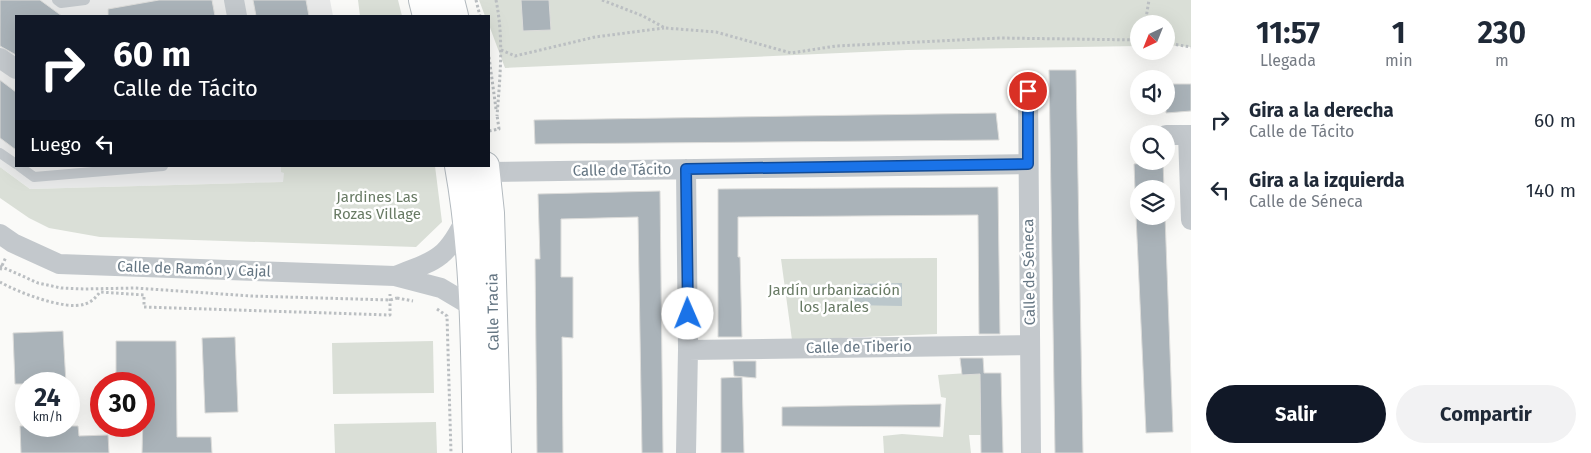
<!DOCTYPE html>
<html lang="es">
<meta charset="utf-8">
<style>
body{margin:0;font-family:"Fira Sans",sans-serif;background:#f2f2f3;color:#1f2937;height:100vh;display:flex;flex-direction:column;font-size:19px;white-space:nowrap}
*{box-sizing:border-box;margin:0}
p{font-size:16px;color:#747a83}
.icon{flex:none;width:28px;height:28px;fill:none;stroke:currentColor;stroke-width:2;stroke-linecap:round;stroke-linejoin:round}
.map{position:relative;flex:1;overflow:hidden}
.sheet{display:flex;flex-direction:column;background:#fff;width:400px}
.sheet>*{flex:none}
.banner{position:absolute;left:15px;top:15px;width:475px;height:152px;border-radius:0px;box-shadow:0 5px 20px #0002;background:#111827;color:#fff;overflow:hidden}
.needle{width:32px;rotate:223deg}
.tools{position:absolute;left:1130px;top:15px;display:grid;gap:10px}
.tools a{display:grid;place-items:center;width:45px;height:45px;border-radius:50%;background:#fff;box-shadow:0 5px 20px #0002;font-size:25px}
.speed{position:absolute;left:15px;top:372px;display:flex;gap:10px;font-size:25px;font-weight:700;text-align:center}
.speed>*{display:grid;place-content:center;width:65px;height:65px;border-radius:50%;background:#fff;box-shadow:0 5px 20px #0002;line-height:1}
.speed small{font-size:12px;font-weight:400}
.speed .limit{border:8px solid #d22;background:#fff;color:#111}
.pin{position:absolute;display:grid;place-items:center;width:42px;height:42px;color:#fff;margin:-21px;border:2px solid #fff;border-radius:50%;box-shadow:0 1px 5px #0007}
.me{position:absolute;width:55px;margin:-28px;rotate:359deg;stroke-linejoin:round;filter:drop-shadow(0 0 4px #0008)}
.turn{display:flex;align-items:center;gap:18px;height:105px;padding:0 15px;font-size:22px}
.turn .icon{width:65px;height:65px;stroke-width:2.5}
.turn b{display:block;font-size:35px;line-height:42px}
.then{display:flex;align-items:center;height:48px;padding:0 15px;background:#0003;gap:10px;font-size:19px}
.eta{display:flex;justify-content:space-evenly;align-items:center;height:85px;text-align:center}
.eta b{font-size:30px;font-weight:700;line-height:35px}
.cta{display:flex;gap:10px;margin-top:auto;padding:10px 15px}
.cta a{flex:1;height:58px;border-radius:30px;background:#111827;color:#fff;font-size:20px;font-weight:700;line-height:58px;text-align:center}
.cta a+a{background:#f2f2f3;color:#1f2937}
ul{padding:0;list-style:none}
li{display:flex;align-items:center;gap:15px;height:70px;padding:0 15px}
li div{flex:1}
li b{display:block;font-size:19px}
li em{font-style:normal}
main{display:flex;flex:1;min-height:0}
.map>svg:first-child{display:block}
</style>
<main>
<div class="map">
<svg width="1191" height="453" viewBox="0 0 1191 453">
<rect width="100%" height="100%" fill="#fafaf8"/>
<path fill="#e8e9e9" d="M0,0H330L333,16H16V166H295L287,182L30,189L0,167Z"/>
<path fill="#dadfd7" d="M358,0H398L402,16H360Z
M479,0H1191V47L1166,45V24H1139V46L907,50L505,68L489,25V16H485Z
M281,166H435L442,222L416,247L100,237L49,228L29,218L0,198V167L30,189L283,182L284,173L281,172Z
M937,258V334L792,340L781,259Z
M433,341L434,393L333,394L332,343Z
M982,372L983,435H969L971,453H884L883,436L902,434L943,437L946,398L941,397L938,375Z
M436,422L437,453H335L334,424Z"/>
<path fill="#bbc7cb" d="M902,283V306L852,305L851,284Z"/>
<path fill="#aab3b9" stroke="#dcdcda" d="M0,0H40L62,16H16V55L0,46Z
M159,0H212L215,16H108V9Z
M253,0H306L309,16H256Z
M521,0H549L551,30L523,31Z
M1049,70H1076L1083,453H1055Z
M0,80L16,92V150L0,138Z
M1166,84H1191V111L1166,113Z
M996,113L999,140L535,144L534,120Z
M1163,161L1164,189H1135L1134,164Z
M998,187L1000,334H979L978,215L738,217V257H740L742,337H718V189Z
M660,191L663,453H642L638,217L561,219V277H573V338L562,337L563,453H537L535,259H540L538,194Z
M1136,216H1165L1173,432L1146,433Z
M63,331L66,384H15L13,333Z
M235,337L238,412L205,413L202,338Z
M116,341H176L177,437H211L212,453H142L144,384H116Z
M960,358H983L984,373H1001L1003,453H981L980,374L962,375Z
M733,361H756V378L734,376Z
M742,377L744,453H721V378Z
M941,404L940,427L782,426V407Z
M20,426H78L79,436L108,435L109,453H21Z"/>
<g fill="none" stroke-linecap="round" stroke-linejoin="round">
<defs>
<path id="secondary" d="M423,0L427,16
M450,0L454,16
M459,166C476,260 475,357 477,453
M485,166L490,213L497,453"/>
</defs>
<use href="#secondary" stroke="#b3babf" stroke-width="30"/>
<path stroke="#bbbfc2" stroke-width="3" stroke-dasharray="2.5 2.5" stroke-linecap="butt" d="M476,0L480,16
M496,0C504,39 500,77 497,116
M602,0L643,16L665,28L716,32L791,53L836,46L1000,38L1139,40
M1145,24L1149,0
M1166,43L1191,47
M501,50L515,56L595,37L664,28
M489,57L496,109
M489,131L499,129L497,115
M0,266L38,283L61,288L84,289L135,288L251,296L390,300L397,298
M0,270L6,257
M0,282C17,292 66,311 85,304C92,302 96,297 100,292L144,295V307L390,315V294
M397,298L413,301
M437,309L447,316L451,453"/>
<path stroke="#c3c8cc" stroke-width="10" d="M57,0L61,3L85,0
M0,153L16,164
M19,166L34,177L163,166"/>
<path stroke="#c3c8cc" stroke-width="20" d="M234,0L237,16
M0,58L16,69
M1028,91L1031,453
M1166,135H1191
M1188,135L1191,220
M686,169L688,350L686,453
M486,172L1028,164
M0,234L13,243L59,264L395,276L441,288L473,307
M395,276C438,260 447,258 467,216
M688,350L1030,345"/>
<use href="#secondary" stroke="#fff" stroke-width="28"/>
</g>
<g fill="none" stroke-linecap="round" stroke-linejoin="round">
<defs>
<path id="route" d="M688,314L686,169L1028,164V91"/>
</defs>
<use href="#route" stroke="#114b97" stroke-width="12"/>
<use href="#route" stroke="#1a73e8" stroke-width="9"/>
</g>
<g text-anchor="middle" dominant-baseline="central" stroke-width="5" stroke-linejoin="round" paint-order="stroke">
<g font-size="15" fill="#657683" stroke="#fff">
<text transform="translate(622 170) rotate(-1)">Calle de Tácito</text>
<text transform="translate(194 269) rotate(2)">Calle de Ramón y Cajal</text>
<text transform="translate(1029 272) rotate(-91)">Calle de Séneca</text>
<text transform="translate(493 312) rotate(-91)">Calle Tracia</text>
<text transform="translate(859 347) rotate(-1)">Calle de Tiberio</text>
</g>
<g font-size="15" fill="#687a64" stroke="#fff">
<text x="377" y="197">Jardines Las<tspan x="377" dy="17">Rozas Village</tspan></text>
<text x="834" y="290">Jardín urbanización<tspan x="834" dy="17">los Jarales</tspan></text>
</g>
</g>
</svg>
<div class="tools">
<a><svg class="needle" viewBox="-14 -14 28 28"><path d="M0-13l5 13h-10z" fill="#e53935"/><path d="M0 13l5-13h-10z" fill="#747a83"/></svg></a>
<a><svg class="icon" aria-label="sound" viewBox="0 0 24 24"><path d="M4 9h4l5-4v14l-5-4H4zM17 9q2 3 0 6"/></svg></a>
<a><svg class="icon" aria-label="search" viewBox="0 0 24 24"><circle cx="10" cy="10" r="6"/><path d="M15 15l6 6"/></svg></a>
<a><svg class="icon" aria-label="layers" viewBox="0 0 24 24"><path d="M12 4l9 5-9 5-9-5zM3 14l9 5 9-5"/></svg></a>
</div>
<div class="speed"><div>24<small>km/h</small></div><div class="limit">30</div></div>
<div class="pin" style="left:1028px;top:91px;background:#d93025"><svg class="icon" aria-label="arrive" viewBox="0 0 24 24"><path d="M6 21V4h12l-3 4 3 4H6"/></svg></div>
<svg class="me" style="left:688px;top:314px" viewBox="-20 -20 40 40"><circle r="19" fill="#fff"/><path d="M0-13L10 11 0 6-10 11z" fill="#1a73e8"/></svg>
<div class="banner">
<div class="turn"><svg class="icon" aria-label="right" viewBox="0 0 24 24"><path d="M7 20v-9h11M14 6l5 5-5 5"/></svg><div><b>60 m</b>Calle de Tácito</div></div>
<div class="then">Luego<svg class="icon" aria-label="left" viewBox="0 0 24 24"><path d="M17 20v-9H6M10 6l-5 5 5 5"/></svg></div>
</div>
</div>
<section class="sheet">
<div class="eta">
<div><b>11:57</b><p>Llegada</p></div>
<div><b>1</b><p>min</p></div>
<div><b>230</b><p>m</p></div>
</div>
<ul>
<li><svg class="icon" aria-label="right" viewBox="0 0 24 24"><path d="M7 20v-9h11M14 6l5 5-5 5"/></svg><div><b>Gira a la derecha</b><p>Calle de Tácito</p></div><em>60 m</em></li>
<li><svg class="icon" aria-label="left" viewBox="0 0 24 24"><path d="M17 20v-9H6M10 6l-5 5 5 5"/></svg><div><b>Gira a la izquierda</b><p>Calle de Séneca</p></div><em>140 m</em></li>
</ul>
<div class="cta"><a>Salir</a><a>Compartir</a></div>
</section>
</main>
